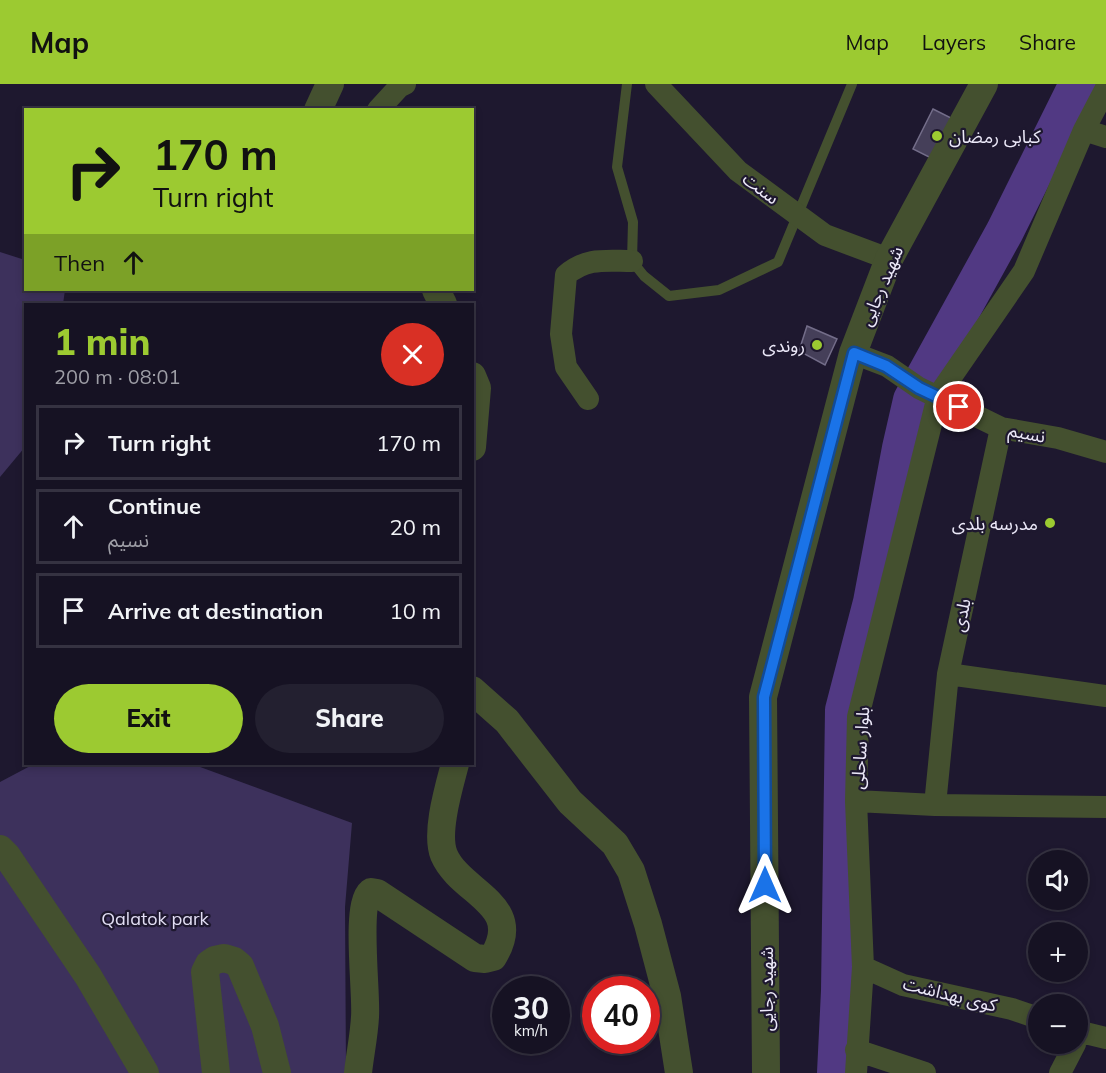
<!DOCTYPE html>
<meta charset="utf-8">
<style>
body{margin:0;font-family:Mulish,"Noto Sans Arabic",sans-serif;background:#232030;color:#f1f3f6;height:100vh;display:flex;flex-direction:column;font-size:22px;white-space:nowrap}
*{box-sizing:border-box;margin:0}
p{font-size:20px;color:#9e9ea6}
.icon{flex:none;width:33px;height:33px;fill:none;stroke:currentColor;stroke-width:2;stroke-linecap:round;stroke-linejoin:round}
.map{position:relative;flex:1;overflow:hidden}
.details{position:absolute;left:24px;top:219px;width:450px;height:462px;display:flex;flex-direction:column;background:#161223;border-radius:0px;box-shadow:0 3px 9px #0003,0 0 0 2px #353241}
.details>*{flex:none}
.guide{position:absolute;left:24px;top:24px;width:450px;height:183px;border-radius:0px;box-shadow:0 3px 9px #0003,0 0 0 2px #353241;background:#9cca31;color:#111;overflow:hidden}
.tools{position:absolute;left:1028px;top:766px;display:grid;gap:12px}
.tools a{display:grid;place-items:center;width:60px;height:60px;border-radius:50%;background:#161223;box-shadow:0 3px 9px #0003,0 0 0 2px #353241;font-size:30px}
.speed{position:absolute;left:492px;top:892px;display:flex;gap:12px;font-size:30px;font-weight:700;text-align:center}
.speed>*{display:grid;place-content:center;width:78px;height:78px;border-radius:50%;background:#161223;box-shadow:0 3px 9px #0003,0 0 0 2px #353241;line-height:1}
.speed small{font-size:15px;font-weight:400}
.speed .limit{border:9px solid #d22;background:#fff;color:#111}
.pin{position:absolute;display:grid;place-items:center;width:51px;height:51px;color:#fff;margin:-26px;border:3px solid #fff;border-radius:50%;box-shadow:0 2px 6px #0007}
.me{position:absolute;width:66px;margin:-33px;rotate:0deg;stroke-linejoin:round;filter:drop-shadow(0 0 4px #0008)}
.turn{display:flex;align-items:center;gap:21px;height:126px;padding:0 30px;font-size:27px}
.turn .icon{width:78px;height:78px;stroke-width:2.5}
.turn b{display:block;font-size:42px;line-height:51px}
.then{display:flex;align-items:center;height:57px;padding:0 30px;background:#0003;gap:12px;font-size:22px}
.round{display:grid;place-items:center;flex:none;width:63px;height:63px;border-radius:32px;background:#232030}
.head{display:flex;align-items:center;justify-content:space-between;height:102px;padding:0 30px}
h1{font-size:36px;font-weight:800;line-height:45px;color:#9cca31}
.action{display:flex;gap:12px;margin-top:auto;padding:12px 30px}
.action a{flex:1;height:69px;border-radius:36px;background:#9cca31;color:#111;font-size:24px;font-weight:800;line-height:69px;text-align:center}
.action a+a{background:#232030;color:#f1f3f6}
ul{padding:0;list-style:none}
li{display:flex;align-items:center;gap:18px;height:75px;margin:0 12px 9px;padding:0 18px;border:3px solid #353241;border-radius:0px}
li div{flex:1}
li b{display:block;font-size:22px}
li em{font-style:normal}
header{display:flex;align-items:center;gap:36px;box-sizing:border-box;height:84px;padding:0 30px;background:#9cca31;color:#111}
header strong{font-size:28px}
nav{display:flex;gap:33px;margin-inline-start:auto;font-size:21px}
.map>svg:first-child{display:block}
</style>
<header>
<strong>Map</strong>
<nav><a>Map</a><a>Layers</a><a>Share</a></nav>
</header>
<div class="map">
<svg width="1106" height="989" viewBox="0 0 1106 989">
<rect width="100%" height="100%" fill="#1e182f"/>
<path fill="#3d315c" d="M0,168L25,176L26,206H65L63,220H26L25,363L0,393Z
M34,680H192L352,739L345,823L346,989H0V698Z"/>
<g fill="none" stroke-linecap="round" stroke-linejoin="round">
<path stroke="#513983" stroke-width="38" d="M836,989L840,907L844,626L872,518L901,364L912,316L1005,147L1078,0"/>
</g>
<path fill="#453f59" stroke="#736d89" stroke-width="1.5" d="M933,25L961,39L941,79L913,65Z
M807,242L837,255L825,281L799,267Z"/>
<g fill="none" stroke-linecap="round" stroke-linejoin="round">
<path stroke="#44502f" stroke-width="10" d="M627,0L617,83L633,138L632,177L644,192L669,212L719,206L778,178L852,0"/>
<path stroke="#44502f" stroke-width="22" d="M656,0L738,87L825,151L889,175
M378,26L399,3L405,0
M1084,46L1106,53
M853,269L887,282L919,304L1001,344L1058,354L1106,368
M588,315L566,283L561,250L566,191C587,173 606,177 632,177
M948,590L1106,612
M856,717L935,721L1106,723
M935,721L948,590L1001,344
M863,883L903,901L1012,925L1038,934
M1077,947L1106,954
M856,966L925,989
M856,989L863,883L856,717L858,633L938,312L1024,187L1084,46L1106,4
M1060,989L1075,960"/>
<path stroke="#44502f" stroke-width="28" d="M318,26L330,0
M436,206L443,220
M472,292L477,304L472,363
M472,606L507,637L570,718L615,760L631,787L648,840L667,912L679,989
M0,765L7,772L88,892L145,989
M216,989L205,888L209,880L215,876L224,874L234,877L240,882L265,942L277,989
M358,989C360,970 364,952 365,933C367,909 355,821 371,808L377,809L475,874L485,875L493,873C526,820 461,810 444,771C435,749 449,703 455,680
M766,989L763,613L853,269L889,175L984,0"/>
</g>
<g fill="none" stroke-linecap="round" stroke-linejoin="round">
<defs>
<path id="route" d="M765,801L764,613L854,269L886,282L919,304L959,323"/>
</defs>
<use href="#route" stroke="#114b97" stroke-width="15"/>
<use href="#route" stroke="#1a73e8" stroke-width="10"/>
</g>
<g fill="#9cca31" stroke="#1e182f" stroke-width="2">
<circle cx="937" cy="52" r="6"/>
<circle cx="817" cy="261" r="6"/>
<circle cx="1050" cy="439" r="6"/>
</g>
<g text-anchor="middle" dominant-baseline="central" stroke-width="4.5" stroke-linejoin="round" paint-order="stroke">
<g font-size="18" fill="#ece9f9" stroke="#1e182f" text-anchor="end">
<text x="949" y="52" text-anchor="start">کبابی رمضان</text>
<text x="805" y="261">روندی</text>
<text x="1038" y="439">مدرسه بلدی</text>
</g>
<g font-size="18" fill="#ece9f9" stroke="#1e182f">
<text transform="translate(761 104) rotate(37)">سنت</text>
<text transform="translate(881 202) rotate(-67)">شهید رجایی</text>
<text transform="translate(1027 349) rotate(11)">نسیم</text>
<text transform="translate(961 531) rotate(-78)">بلدی</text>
<text transform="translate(860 664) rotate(-86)">بلوار ساحلی</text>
<text transform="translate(766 905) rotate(-90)">شهید رجایی</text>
<text transform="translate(950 910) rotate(14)">کوی بهداشت</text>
</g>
<g font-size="18" fill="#e2def4" stroke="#1e182f">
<text x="155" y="834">Qalatok park</text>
</g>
</g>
</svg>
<div class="tools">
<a><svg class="icon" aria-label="sound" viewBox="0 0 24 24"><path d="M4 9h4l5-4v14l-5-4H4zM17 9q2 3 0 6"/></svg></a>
<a>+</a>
<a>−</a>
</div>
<div class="speed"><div>30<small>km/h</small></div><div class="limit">40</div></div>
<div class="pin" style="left:959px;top:323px;background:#d93025"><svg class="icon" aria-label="arrive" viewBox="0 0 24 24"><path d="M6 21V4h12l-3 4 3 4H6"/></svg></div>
<svg class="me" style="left:765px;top:801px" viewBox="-20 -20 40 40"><path d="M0-17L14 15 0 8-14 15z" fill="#1a73e8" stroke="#fff" stroke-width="4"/></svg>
<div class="guide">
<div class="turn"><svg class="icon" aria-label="right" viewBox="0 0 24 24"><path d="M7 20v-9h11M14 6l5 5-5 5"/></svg><div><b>170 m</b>Turn right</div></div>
<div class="then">Then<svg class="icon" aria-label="ahead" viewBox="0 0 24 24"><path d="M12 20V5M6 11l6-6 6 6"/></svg></div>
</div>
<section class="details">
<div class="head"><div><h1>1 min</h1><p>200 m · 08:01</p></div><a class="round" style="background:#d93025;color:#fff"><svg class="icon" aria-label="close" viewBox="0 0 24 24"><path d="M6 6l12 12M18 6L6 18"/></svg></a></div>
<ul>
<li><svg class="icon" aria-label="right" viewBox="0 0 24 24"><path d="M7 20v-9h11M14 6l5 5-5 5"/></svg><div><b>Turn right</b></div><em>170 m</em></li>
<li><svg class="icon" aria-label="ahead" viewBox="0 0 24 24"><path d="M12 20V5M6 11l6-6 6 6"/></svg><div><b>Continue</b><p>نسیم</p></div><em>20 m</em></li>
<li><svg class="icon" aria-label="arrive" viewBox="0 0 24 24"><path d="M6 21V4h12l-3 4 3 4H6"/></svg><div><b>Arrive at destination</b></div><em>10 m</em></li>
</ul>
<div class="action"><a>Exit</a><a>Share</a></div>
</section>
</div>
